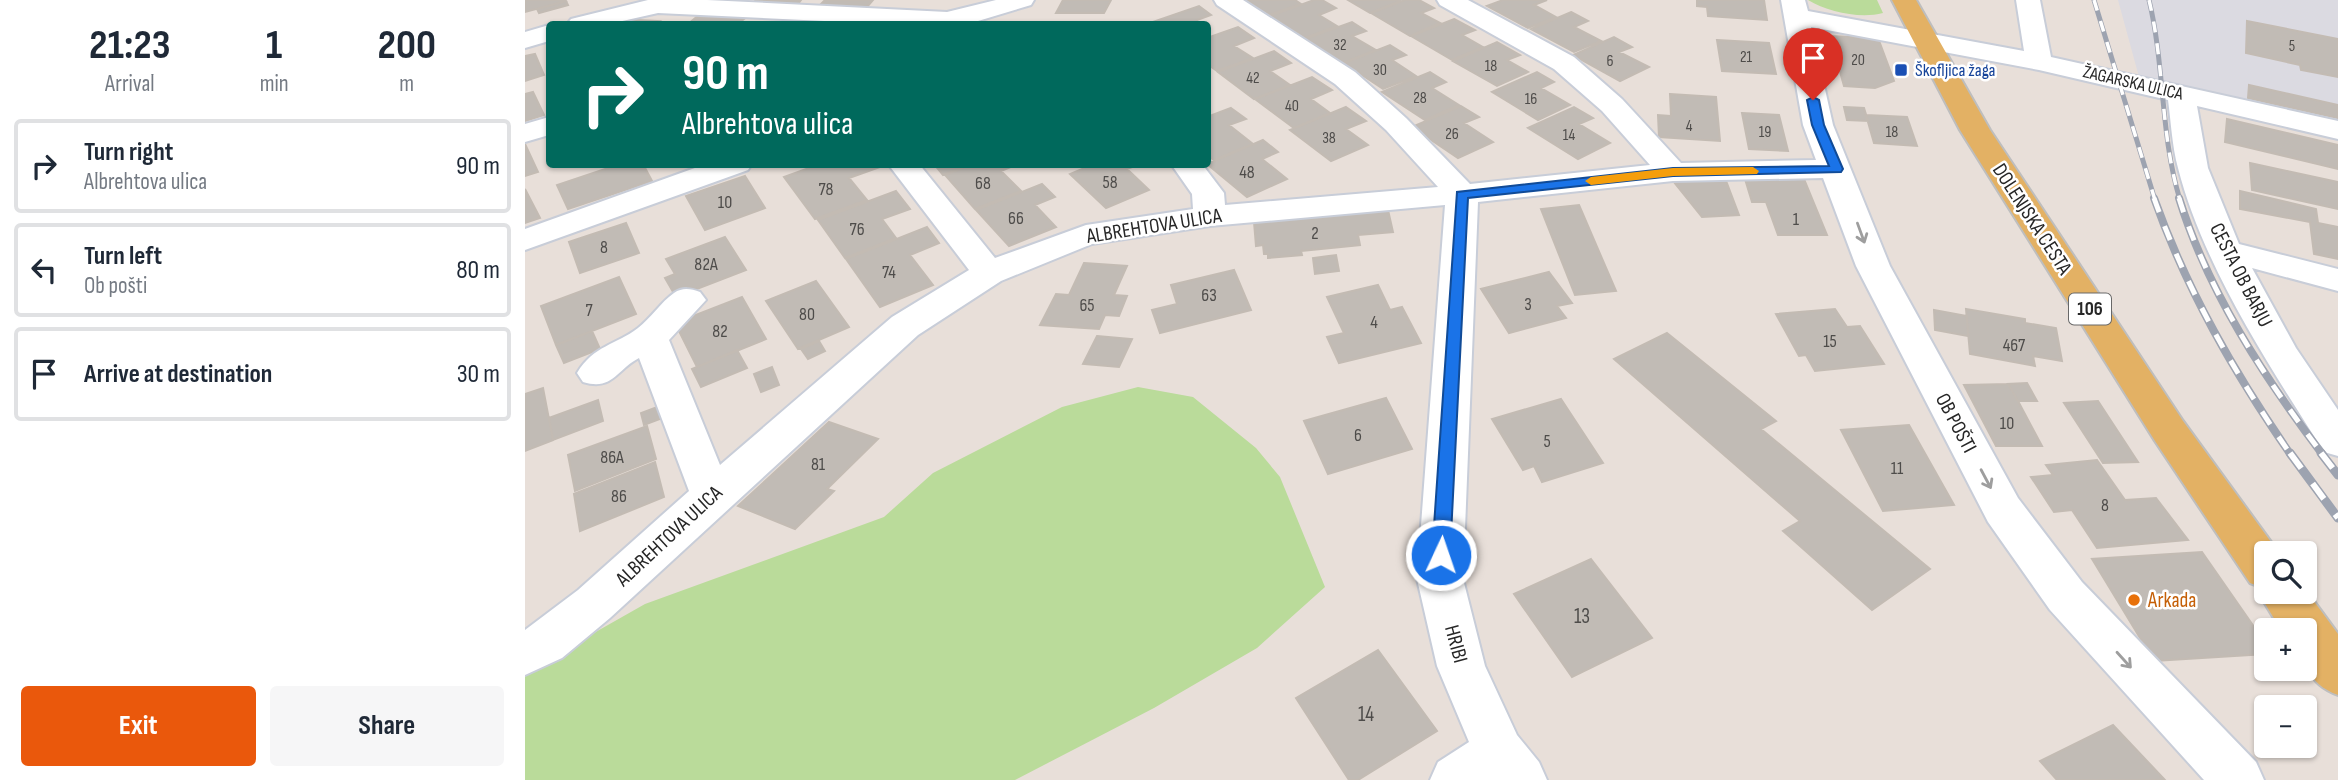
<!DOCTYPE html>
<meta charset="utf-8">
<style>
body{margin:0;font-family:"Sofia Sans Condensed",sans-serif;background:#f6f6f7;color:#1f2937;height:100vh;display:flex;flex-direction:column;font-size:26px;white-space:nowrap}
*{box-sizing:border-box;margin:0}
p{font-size:23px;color:#747a83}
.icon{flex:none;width:38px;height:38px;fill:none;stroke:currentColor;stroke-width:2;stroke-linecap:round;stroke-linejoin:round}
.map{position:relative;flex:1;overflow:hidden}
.drawer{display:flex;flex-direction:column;background:#fff;width:525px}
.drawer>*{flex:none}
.guide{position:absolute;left:21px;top:21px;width:665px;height:147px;border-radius:7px;box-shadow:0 2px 5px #0004;background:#00695c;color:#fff;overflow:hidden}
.controls{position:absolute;left:1729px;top:541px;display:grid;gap:14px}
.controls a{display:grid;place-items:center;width:63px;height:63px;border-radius:7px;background:#fff;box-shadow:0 2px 5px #0004;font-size:35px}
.pin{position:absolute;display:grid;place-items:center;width:60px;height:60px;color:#fff;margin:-72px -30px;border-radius:50% 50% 50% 0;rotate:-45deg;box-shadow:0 0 7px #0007}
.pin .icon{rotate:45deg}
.me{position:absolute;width:77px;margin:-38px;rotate:3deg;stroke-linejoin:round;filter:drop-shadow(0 0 5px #0008)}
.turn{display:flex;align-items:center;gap:24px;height:147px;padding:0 21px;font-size:32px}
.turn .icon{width:91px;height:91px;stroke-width:2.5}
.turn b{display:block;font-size:49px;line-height:60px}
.eta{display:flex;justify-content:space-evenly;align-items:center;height:119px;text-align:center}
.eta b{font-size:42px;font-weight:700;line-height:49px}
.action{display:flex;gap:14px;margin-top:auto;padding:14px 21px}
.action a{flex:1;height:80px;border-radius:7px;background:#ea580c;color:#fff;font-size:28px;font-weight:700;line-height:80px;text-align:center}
.action a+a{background:#f6f6f7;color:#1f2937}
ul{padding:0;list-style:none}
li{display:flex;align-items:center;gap:21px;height:94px;margin:0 14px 10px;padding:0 7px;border:4px solid #e0e1e3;border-radius:7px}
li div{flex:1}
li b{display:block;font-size:26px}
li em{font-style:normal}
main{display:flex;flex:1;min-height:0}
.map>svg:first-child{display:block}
</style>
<main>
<section class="drawer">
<div class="eta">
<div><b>21:23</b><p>Arrival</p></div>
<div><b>1</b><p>min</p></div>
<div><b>200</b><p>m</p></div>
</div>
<ul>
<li><svg class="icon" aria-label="right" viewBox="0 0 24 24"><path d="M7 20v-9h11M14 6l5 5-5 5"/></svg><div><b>Turn right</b><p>Albrehtova ulica</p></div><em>90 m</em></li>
<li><svg class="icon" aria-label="left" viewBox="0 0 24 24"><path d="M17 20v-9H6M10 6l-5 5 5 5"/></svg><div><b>Turn left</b><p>Ob pošti</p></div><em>80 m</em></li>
<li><svg class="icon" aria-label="arrive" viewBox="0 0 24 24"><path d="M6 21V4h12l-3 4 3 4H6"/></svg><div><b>Arrive at destination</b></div><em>30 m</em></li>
</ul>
<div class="action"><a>Exit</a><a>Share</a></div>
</section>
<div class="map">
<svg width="1813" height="780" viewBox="0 0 1813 780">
<rect width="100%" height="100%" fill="#e8dfd9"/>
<path fill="#dbdae1" d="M1593,0H1813V123L1614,77Z"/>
<path fill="#badb9a" d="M1283,0H1352L1358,13C1335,19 1303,12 1283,0Z
M613,387L668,397L731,448L755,477L800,587L732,648L629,708L490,780H0V672L120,604L359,517L408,473L537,407Z"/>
<path fill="#c1bbb5" stroke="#c3bbb3" stroke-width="2" d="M0,0H40L41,1L0,12Z
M231,0H276L273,4L228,3Z
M300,0H348L342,7L294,6Z
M538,0H586L579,13H531Z
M721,0H770L776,4L744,15Z
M789,0H797L811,8L794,15L812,26L780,38L745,16Z
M823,0H873L875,1L845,13Z
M880,0H894L909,8L896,13L915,23L885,36L846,13Z
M978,0H1022L1009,5L1031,17L1003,28L962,6Z
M1172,0H1239L1242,20L1183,16L1182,7L1172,6Z
M41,1L43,5L14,13L12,9Z
M674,6L686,15L672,20L678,24L625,23Z
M1046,12L1063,21L1049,27L1076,41L1049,52L1006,29Z
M225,14L213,24H163L174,15Z
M90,19L134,21L129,24H84Z
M929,19L950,30L937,35L958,47L927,60L886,36Z
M1722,21L1813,39V77L1776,70L1775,65L1721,53Z
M827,22L841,31L827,36L851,50L818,63L780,39Z
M713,27L729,38L709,46L728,58L692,71L682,64V38Z
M1303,36L1353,38L1369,81L1350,88L1319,86L1314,68H1307L1302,52H1309Z
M1089,37L1107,47L1094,52L1124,67L1095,81L1048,55Z
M1192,40L1244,43L1251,74L1197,71Z
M972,42L995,55L982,60L1003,72L972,86L928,61Z
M865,45L881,55L867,60L891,76L858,89L819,63Z
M749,51L766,63L745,71L765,85L729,99L693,72Z
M10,54L19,75L0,81V56Z
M905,72L921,82L907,88L934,105L900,120L857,92Z
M1012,72L1029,82L1016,88L1045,105L1013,120L967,92Z
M787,77L807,90L786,99L805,113L769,128L730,99Z
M1724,85L1813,105V118L1723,98Z
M8,92L19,115L0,121V94Z
M1145,94L1191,97L1195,141L1134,137L1133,115L1146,116Z
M936,106L954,117L939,123L968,142L933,158L887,127Z
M821,107L841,121L821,129L843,145L806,161L765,130Z
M1049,107L1068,118L1054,124L1085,143L1053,159L1003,128Z
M1319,107L1339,108L1343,121L1322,120Z
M706,108L721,119L704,125L728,144L689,160L682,155V117Z
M1217,113L1254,115L1263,151L1224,149Z
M1341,115L1382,117L1392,146L1349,143Z
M1702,119L1813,145V169L1700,142Z
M738,140L753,152L737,159L762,179L722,197L682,164Z
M0,144L13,172L0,176Z
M1725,163L1813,182V209L1727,190Z
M95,164H118L127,181L43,209L32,185Z
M295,164H353L355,167L324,178L342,200L290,219L259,177Z
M409,164H446L418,175Z
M448,164H493L476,171L496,191L450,209L420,175Z
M569,164H615L602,169L624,190L581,208L545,174Z
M220,176L240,208L180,230L161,196Z
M1200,178L1214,215L1177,217L1148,181Z
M1220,179H1279L1302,235H1253L1241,202H1227Z
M517,184L530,197L510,205L531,227L484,246L451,210Z
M0,189L15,218L0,223Z
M371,191L385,209L357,219L371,238L320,258L293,220Z
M1715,191L1791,209L1793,223L1813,227V259L1789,254L1785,222L1715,209Z
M1054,205L1091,291L1050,295L1016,209Z
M863,210L868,232L833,235L835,245L776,251L777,255L743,258V254H739L738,245L731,246L729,222Z
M101,223L114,253L55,273L44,242Z
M402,227L414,243L385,255L408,285L355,307L321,259Z
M200,237L221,270L151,297L140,278L150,274L141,259Z
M811,255L814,271L790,274L788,258Z
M559,263L602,266L589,295L602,296L594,316L580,315L574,329L515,325L531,294L544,295Z
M709,270L726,310L635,333L627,310L652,304L646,285Z
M1024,272L1047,303L1032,306L1041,318L984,333L956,289Z
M94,277L111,314L31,345L16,306Z
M291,281L324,327L273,349L241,301Z
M853,285L865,310L877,307L896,343L814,363L802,337L819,333L802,297Z
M217,297L241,339L172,367L150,323Z
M1310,309L1322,327L1335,326L1359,364L1290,371L1281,355L1274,356L1251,314Z
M1441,309L1500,319V323L1531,328L1537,361L1508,356L1510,366L1445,354Z
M1409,310L1442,316L1443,336L1410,330Z
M67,331L75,349L39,363L31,345Z
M1142,333L1251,421L1236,429L1405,569L1347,610L1258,531L1275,521L1089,359Z
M572,336L607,339L594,367L558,364Z
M294,341L300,351L283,359L276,349Z
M212,350L222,368L176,387L167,369Z
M247,367L254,385L236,392L229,374Z
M1502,383L1512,401H1493L1483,384Z
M1483,384L1493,401L1517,446H1471L1439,385Z
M18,388L28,440L0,451V394Z
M861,398L887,449L803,474L779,421Z
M1036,399L1078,463L1017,482L1009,466L998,470L967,419Z
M73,400L78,421L28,440L24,418Z
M1573,401L1613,462L1578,463L1539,403Z
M140,404L143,416L119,425L116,413Z
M304,422L353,439L302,489L309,491L270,529L213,506Z
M1384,425L1429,505L1358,511L1316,430Z
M122,426L131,459L50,491L43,455Z
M1572,460L1600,500L1631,498L1663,540L1572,548L1547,510L1529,512L1506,477L1528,475L1521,465Z
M130,462L139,497L55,531L49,494Z
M1677,552L1741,644V654L1629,661L1567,559Z
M1066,559L1127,638L1047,677L989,594Z
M853,650L912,731L833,780H824L771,698Z
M1588,725L1640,780H1532L1515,761Z"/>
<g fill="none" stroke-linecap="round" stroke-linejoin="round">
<defs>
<path id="minor" d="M123,0H182L422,12L471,0H509L506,5L443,24H362L133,13L84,24H42L46,19Z
M689,0H718L830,72L881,118L945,184L1125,165L1077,111L1029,69L915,5L912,0H943L1049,57L1097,99L1156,163L1291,160L1278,125L1256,0H1280L1283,11L1499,51L1491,0H1515L1526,57L1813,121V139L1672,106L1683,168L1714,244L1813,269V291L1727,268L1771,348L1813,410V456L1799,452C1745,367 1678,266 1653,168C1647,146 1646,122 1643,100L1514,70L1286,27L1308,125L1365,266L1493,498L1557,582L1731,762L1739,780H1679L1525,610L1463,522L1331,266L1298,178L1148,181L953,202L938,579L960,666L992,735L1014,762L1022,780H905L913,762L944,742L912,666L892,579L920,205L685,226L567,244L476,281L393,335L85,618L37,658L0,675V630L53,590L164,491L114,358C91,370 88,391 58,382L52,373C69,345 91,345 113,328C126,318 136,302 149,293C158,287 166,289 175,292L181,300L144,340L195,465L367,317L444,270L363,164H394L470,258L561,225L668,209L667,194L646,164H677L699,193L700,205L913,187L861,130L810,84L692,5Z
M24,25V41L0,48V32Z
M24,117V135L0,142V124Z
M181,164H227L223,170L0,250V229Z"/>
<path id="major" d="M1367,0H1391L1465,130L1658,421L1754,553H1741V592H1780V589L1813,634V695C1779,682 1780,662 1780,630H1756L1733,592L1736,587L1725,583L1630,441L1435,130Z"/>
</defs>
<use href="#minor" stroke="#c8cdd8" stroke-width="4"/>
<use href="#major" stroke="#bebebe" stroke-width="4"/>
<use href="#minor" fill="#fff" fill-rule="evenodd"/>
<use href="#major" fill="#e3b164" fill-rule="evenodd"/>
<defs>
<path id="rail-far2" d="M1569,0L1630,200
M1624,0C1640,66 1635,135 1655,200"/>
<path id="rail-far1" d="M1629,198C1662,291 1710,374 1766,455
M1654,198C1683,292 1739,377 1798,455"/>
<path id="rail" d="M1765,453L1813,518
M1796,453L1813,475"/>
</defs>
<use href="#rail-far2" stroke="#9da3b0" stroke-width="5"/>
<use href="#rail-far1" stroke="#9da3b0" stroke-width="8"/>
<use href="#rail" stroke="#9da3b0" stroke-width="9"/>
<use href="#rail-far2" stroke="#fff" stroke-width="3.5" stroke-dasharray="11" stroke-linecap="butt"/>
<use href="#rail-far1" stroke="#fff" stroke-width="5" stroke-dasharray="15" stroke-linecap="butt"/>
<use href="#rail" stroke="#fff" stroke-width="6" stroke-dasharray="19" stroke-linecap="butt"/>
</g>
<defs><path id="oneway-shaft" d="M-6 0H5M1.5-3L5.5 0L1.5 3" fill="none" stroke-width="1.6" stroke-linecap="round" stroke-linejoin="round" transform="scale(1.75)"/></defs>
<g stroke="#9e9e9e">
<use href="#oneway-shaft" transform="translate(1336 233) rotate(70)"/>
<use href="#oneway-shaft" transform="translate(1461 479) rotate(62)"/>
<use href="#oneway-shaft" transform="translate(1599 660) rotate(48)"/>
</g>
<path fill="#1a73e8" stroke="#114b97" stroke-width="2" d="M1288,97L1294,100L1299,125L1318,169L1316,172L1148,176L943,198L925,555L923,560L916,562L910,560L907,555L932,192L1148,168L1304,166L1287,125L1282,100Z"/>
<path fill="#f59e0b" d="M1228,167L1234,171L1232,174L1148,176L1066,185L1060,181L1066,177L1148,168Z"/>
<rect fill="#1a4fb4" stroke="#fff" stroke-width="2.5" x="1369" y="63" width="14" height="14" rx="3.5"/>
<circle fill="#e8710a" stroke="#fff" stroke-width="2.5" cx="1609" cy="600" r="7"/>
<g text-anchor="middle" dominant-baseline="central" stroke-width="5" stroke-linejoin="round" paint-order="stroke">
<g font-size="16" fill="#4e4c4a">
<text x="815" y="45">32</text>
<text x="1767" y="46">5</text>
<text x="1221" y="57">21</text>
<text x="1333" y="60">20</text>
<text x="1085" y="61">6</text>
<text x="966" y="66">18</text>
<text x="855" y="70">30</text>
<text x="728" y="78">42</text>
<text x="895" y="98">28</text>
<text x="1006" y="99">16</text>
<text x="767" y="106">40</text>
<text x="1164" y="126">4</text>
<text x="1240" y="132">19</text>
<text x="1367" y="132">18</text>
<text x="927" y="134">26</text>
<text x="1044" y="135">14</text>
<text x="804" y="138">38</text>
</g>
<g font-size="18" fill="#164399" stroke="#fff" text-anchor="start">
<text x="1390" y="70">Škofljica žaga</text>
</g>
<g font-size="18" fill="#272727" stroke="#fff">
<text transform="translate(1608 83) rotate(13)">ŽAGARSKA ULICA</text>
</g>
<g font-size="18" fill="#4e4c4a">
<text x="722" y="172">48</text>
<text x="585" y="182">58</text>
<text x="458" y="183">68</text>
<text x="301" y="189">78</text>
<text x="200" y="202">10</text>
<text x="491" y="218">66</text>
<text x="1271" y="219">1</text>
<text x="332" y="229">76</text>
<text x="790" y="233">2</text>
<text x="79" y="247">8</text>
<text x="181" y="264">82A</text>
<text x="364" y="272">74</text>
<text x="684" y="295">63</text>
<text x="1003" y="304">3</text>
<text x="562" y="305">65</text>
<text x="64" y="310">7</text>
<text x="282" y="314">80</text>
<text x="849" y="322">4</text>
<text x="195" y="331">82</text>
<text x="1305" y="341">15</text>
<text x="1489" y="345">467</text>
<text x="1482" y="423">10</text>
<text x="833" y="435">6</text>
<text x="1022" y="441">5</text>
<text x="87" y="457">86A</text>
<text x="293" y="464">81</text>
<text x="1372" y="468">11</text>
<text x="94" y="496">86</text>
<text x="1580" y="505">8</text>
</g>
<rect fill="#fff" stroke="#686868" stroke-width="2" x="1544" y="293.5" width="42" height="31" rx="5"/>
<g font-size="19" font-weight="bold" fill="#272727">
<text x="1565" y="309">106</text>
</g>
<g font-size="21" fill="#272727" stroke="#fff">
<text transform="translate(1507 219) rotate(57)">DOLENJSKA CESTA</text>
<text transform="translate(629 226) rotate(-9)">ALBREHTOVA ULICA</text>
<text transform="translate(1716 275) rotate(63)">CESTA OB BARJU</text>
<text transform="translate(1431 423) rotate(62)">OB POŠTI</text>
<text transform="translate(144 536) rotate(-43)">ALBREHTOVA ULICA</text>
<text transform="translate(931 644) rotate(75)">HRIBI</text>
</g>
<g font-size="21" fill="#c56008" stroke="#fff" text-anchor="start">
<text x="1623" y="600">Arkada</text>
</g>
<g font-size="21" fill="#4e4c4a">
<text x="1057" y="616">13</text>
<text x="841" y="714">14</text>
</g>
</g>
</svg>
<div class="controls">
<a><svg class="icon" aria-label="search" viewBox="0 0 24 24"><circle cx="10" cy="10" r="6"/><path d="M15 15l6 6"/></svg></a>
<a>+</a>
<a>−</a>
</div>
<div class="pin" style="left:1288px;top:100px;background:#d93025"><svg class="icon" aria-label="arrive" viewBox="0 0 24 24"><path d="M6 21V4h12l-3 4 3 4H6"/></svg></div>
<svg class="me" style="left:916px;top:555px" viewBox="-20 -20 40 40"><circle r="17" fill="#1a73e8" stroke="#fff" stroke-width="3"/><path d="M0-11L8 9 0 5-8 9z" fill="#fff"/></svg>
<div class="guide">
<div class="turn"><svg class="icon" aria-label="right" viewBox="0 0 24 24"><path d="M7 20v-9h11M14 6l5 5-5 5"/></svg><div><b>90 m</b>Albrehtova ulica</div></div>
</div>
</div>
</main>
